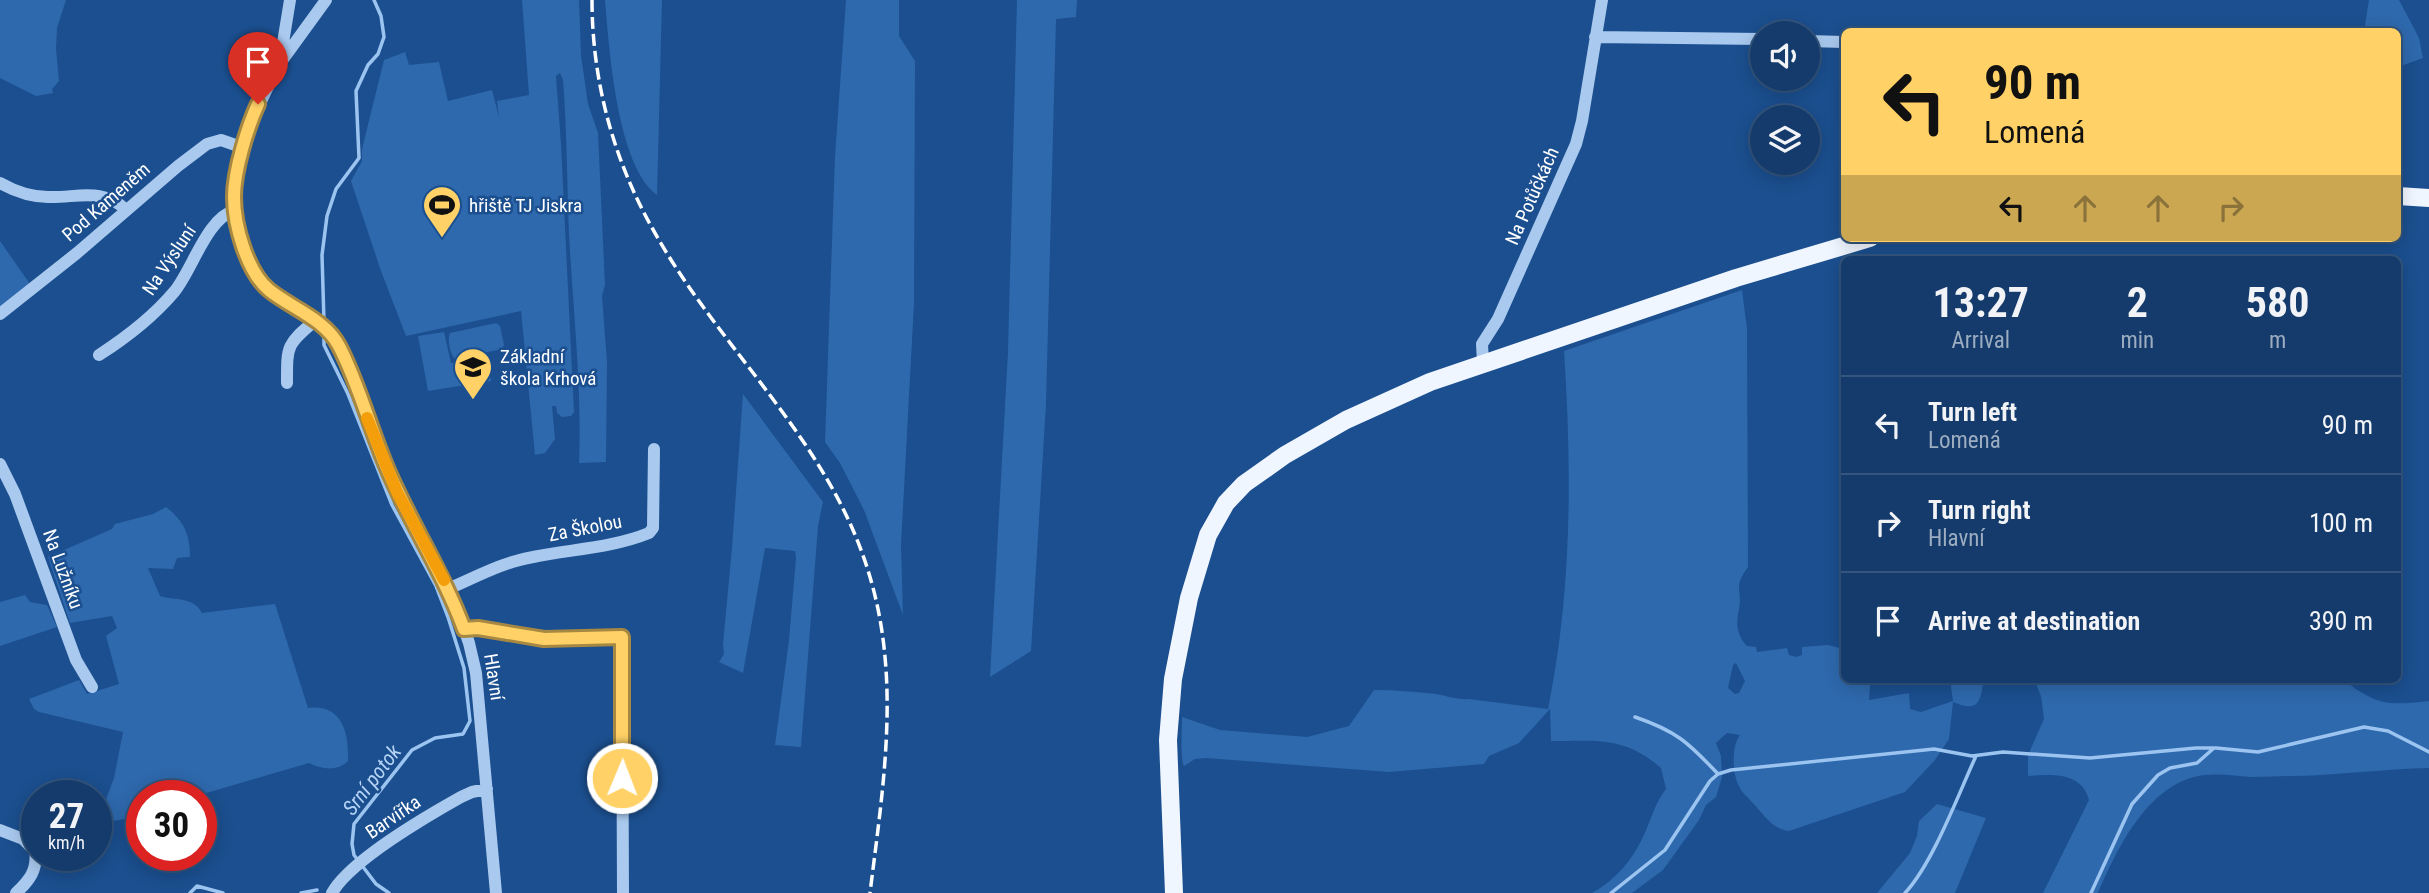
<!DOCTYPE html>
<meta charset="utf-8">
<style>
body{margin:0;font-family:"Roboto Condensed",sans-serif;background:#214673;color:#f1f3f6;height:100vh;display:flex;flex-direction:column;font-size:26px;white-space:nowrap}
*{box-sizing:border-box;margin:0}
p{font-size:23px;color:#9dadc1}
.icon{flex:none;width:38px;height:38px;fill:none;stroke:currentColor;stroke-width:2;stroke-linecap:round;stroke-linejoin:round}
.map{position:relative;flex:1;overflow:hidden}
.sheet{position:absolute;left:1841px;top:256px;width:560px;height:427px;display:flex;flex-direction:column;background:#143b6b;border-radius:10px;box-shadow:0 4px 18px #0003,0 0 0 2px #33557e}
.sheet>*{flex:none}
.guide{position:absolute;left:1841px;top:28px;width:560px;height:214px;border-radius:10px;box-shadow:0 4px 18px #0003,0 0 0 2px #33557e;background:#ffd166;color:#111;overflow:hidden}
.tools{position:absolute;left:1750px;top:21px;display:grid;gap:14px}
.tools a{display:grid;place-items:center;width:70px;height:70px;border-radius:50%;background:#143b6b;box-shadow:0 4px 18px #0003,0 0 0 2px #33557e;font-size:35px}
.speed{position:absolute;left:21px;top:780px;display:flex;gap:14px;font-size:35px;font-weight:700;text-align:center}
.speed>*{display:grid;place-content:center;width:91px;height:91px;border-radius:50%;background:#143b6b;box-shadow:0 4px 18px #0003,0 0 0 2px #33557e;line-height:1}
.speed small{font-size:18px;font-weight:400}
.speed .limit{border:10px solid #d22;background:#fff;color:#111}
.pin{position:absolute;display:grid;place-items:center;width:60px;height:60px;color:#fff;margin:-72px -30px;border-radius:50% 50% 50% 0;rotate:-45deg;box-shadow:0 0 7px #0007}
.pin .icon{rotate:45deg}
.me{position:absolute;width:77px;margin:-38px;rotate:1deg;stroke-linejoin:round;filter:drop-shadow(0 0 5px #0008)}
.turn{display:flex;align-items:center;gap:24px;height:147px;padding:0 28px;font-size:32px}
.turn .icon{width:91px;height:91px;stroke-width:2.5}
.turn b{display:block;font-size:49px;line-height:60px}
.lanes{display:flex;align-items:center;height:66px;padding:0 28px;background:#0003;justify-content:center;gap:35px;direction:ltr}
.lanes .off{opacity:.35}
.eta{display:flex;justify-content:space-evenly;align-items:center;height:119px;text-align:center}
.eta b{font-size:42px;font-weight:700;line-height:49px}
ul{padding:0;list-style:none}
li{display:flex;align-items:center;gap:21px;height:98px;padding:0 28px;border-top:2px solid #33557e}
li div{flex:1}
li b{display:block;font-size:26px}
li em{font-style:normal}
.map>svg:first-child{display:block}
</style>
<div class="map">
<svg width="2429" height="893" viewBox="0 0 2429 893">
<rect width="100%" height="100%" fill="#1b4f8f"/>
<path fill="#2e69ad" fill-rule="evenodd" d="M0,0H66L57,28L56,49L59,81L52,89L53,93L36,96L0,78Z
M522,0H579L581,55L588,104L598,133L605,285L602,296L607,362L606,462L579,463C582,386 573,311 569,234C567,183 567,131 563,80L560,73L556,76L561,144L574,412L571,416L562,417L557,413L556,406H552L555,439L545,453L535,455L521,311L406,336L381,271L351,181L362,161V149L384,60L405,52L409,65L439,62L448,101L492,90L499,117L497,101L529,95Z
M605,0H662L657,195C617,166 609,48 605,0Z
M846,0H899V36L915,61L914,303L901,545L903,615L864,510L840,463L825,442L835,156Z
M1017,0H1077L1076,17L1056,19L1046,404L1031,651L990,677L1008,352Z
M2369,0H2399L2419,38L2423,58L2398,67V32L2364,31Z
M0,241L30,284L0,309Z
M1742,290L1747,329L1748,567C1732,589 1743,589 1739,609C1736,624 1736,634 1747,646L1756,647L1757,652L1787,648L1789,655L1796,657L1802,655V647L1828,645L1844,649V679H1873L1870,685L1869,700L1909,693L1910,709L1921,712L1953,701L1950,679H1999L1983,684C1980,706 1975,711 1953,702L1949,739L1935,760L1905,792L1789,831C1771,829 1763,813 1751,801C1748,797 1742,793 1740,788C1732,776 1731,746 1740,735L1727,733L1716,743L1721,756L1722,777L1716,797L1706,805L1699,820L1663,870L1632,893H1592C1616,880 1633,859 1644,835C1652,817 1654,805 1666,789L1661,768C1624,736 1598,741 1551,741L1550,709L1519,743L1489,756L1484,764L1389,772L1206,758L1195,759L1184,766C1180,758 1182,728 1182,717L1220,730L1307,737L1349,726L1374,690C1395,690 1416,692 1436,694C1447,696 1458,700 1469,699L1548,709C1572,591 1572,471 1564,351ZM1736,663L1745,681L1739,693L1735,694L1728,688L1733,665Z
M496,323L500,326L504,345L502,349L455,359C450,354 447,340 450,333Z
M444,332L451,363L487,356L491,381L428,391L418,336Z
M743,394L823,502L818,526L801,747L775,745L789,640L796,558L795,551L765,548L743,673L719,662L724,654L723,644L732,548Z
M166,507C184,521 190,534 190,557L177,558L173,569L148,568L160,596C175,601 193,596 202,613L275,604L308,708C342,704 349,732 348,761C337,772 321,769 309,763L196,796H159L147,791L142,792L125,819L100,823L99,818L114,778L123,732L39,712L34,709L29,699L79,680L87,694L119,684L106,636L117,628L112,616L70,623L48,557L112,529L115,524L153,514Z
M25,595L30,602L47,605L57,627L0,646V602Z
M2034,679H2342C2377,705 2386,706 2429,701V768C2384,769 2340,775 2295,776C2281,776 2267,777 2252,777C2233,776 2213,772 2194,777C2145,790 2116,851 2098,893H2043L2089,800C2082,772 2052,774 2028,776V755L2044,719L2041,696Z
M1937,804L1986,818L1955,893H1877L1910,853L1917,836L1919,821Z"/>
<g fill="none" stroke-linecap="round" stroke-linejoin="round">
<path stroke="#9cc4f0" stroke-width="3.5" d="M324,322L322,255L327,216L336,189L359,158L356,91L368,65L378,54L384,37L381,16L374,0
M324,333V345L348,394L392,505L436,586L448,617L464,668L470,721L463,734L435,738L412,750L354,824L352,844L354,855L376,884L389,893
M1635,717C1676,731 1688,742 1718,774
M190,893L197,886L223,893
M301,893L317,890
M1611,893L1665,850L1710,781L1718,774L1731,770L1934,749L1972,756L2003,752L2090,758L2196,748H2216L2258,752L2364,727L2388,731L2429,752
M1905,893C1933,863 1958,795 1976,756
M2091,893L2132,804L2158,775L2170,768L2197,763L2214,748"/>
<path stroke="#a9c9ee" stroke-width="12" d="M290,0L281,55L277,68L252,120L236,180L235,206L243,243L253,271L259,281L274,294L319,323L331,334L340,347L390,475L459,614L469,643L476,673L496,893
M1595,37L1762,39
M1808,41L1844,42
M281,62L326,0
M0,183C14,191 31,197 48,197C77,198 103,187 126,210
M0,314L77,253L178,166L207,144L221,140L244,148
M99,355C127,337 152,318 174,292C193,269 206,219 235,210
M1483,363L1482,344L1498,319L1576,144L1582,121L1602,0
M287,383C287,347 286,344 315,321
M0,464L15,494L76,660L92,687
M448,589C476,577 503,562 533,557C572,549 612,548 649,533L653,528L654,449
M464,629L478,628L555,639L622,637L623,893
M0,830L23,839L35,851C38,870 29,881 16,893
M332,893C350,861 427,816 461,797L472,792L487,789"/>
<path stroke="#f0f6ff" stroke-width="18" d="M2398,196L2429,198
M1174,893L1168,740L1173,679L1189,598L1208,535L1226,503L1244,484L1285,455L1346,420L1430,382L1736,278L1870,238"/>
<path stroke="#fff" stroke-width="3.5" stroke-dasharray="12 5" stroke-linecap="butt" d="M592,0C592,78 612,155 650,224C716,347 830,439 870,577C901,682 883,787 870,893"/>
</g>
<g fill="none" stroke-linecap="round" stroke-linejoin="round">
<defs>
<path id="route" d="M258,104C247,128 234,171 234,197C234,225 247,272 269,290C291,308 325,319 339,346C360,386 371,433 390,475C413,527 444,575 464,629L478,628L544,639L622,637V778"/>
</defs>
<use href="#route" stroke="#a68842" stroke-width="18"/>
<use href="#route" stroke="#ffd166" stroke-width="12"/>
<path stroke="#f59e0b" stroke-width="12" d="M367,418L397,492L444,580"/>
</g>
<defs>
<symbol id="stadium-pin" viewBox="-11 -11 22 30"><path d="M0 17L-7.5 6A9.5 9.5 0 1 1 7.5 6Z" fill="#ffd166" stroke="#1b4f8f"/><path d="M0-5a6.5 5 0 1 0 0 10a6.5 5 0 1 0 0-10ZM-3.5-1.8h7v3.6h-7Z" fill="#111"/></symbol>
<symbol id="school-pin" viewBox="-11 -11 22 30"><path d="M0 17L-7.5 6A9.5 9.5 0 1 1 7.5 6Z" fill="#ffd166" stroke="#1b4f8f"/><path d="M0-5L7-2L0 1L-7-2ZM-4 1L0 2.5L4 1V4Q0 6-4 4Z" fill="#111"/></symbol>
</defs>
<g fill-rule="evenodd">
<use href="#stadium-pin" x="420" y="183" width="44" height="60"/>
<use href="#school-pin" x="451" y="345" width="44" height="60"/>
</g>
<g text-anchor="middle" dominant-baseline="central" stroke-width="5" stroke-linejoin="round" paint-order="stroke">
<g font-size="19" fill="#fff" stroke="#1b4f8f">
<text transform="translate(1532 196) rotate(-66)">Na Potůčkách</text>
<text transform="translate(106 202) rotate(-41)">Pod Kameněm</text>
<text transform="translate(169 260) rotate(-56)">Na Výsluní</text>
<text transform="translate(585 528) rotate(-11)">Za Školou</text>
<text transform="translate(63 569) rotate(70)">Na Lužníku</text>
<text transform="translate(494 677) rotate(81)">Hlavní</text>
<text transform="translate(393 817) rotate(-34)">Barvířka</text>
</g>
<g font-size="19" fill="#fff" stroke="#1b4f8f" text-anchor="start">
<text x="469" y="205">hřiště TJ Jiskra</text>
<text x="500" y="356">Základní<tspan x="500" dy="22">škola Krhová</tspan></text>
</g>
<g font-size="21" font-style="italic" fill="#b5d3f5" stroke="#1b4f8f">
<text transform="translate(372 780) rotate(-53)">Srní potok</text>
</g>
</g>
</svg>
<div class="tools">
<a><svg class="icon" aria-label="sound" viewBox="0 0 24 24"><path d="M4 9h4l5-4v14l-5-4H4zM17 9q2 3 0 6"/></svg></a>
<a><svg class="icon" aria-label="layers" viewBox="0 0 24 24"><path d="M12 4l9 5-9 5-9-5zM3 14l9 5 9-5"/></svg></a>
</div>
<div class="speed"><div>27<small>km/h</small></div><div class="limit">30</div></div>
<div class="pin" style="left:258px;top:104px;background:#d93025"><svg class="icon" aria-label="arrive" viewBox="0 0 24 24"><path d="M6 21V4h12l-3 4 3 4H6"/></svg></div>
<svg class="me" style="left:622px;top:778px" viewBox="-20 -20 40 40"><circle r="17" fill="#ffd166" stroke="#fff" stroke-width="3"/><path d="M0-11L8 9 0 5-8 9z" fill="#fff"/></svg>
<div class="guide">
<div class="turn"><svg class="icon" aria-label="left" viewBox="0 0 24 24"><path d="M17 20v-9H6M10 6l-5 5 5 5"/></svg><div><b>90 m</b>Lomená</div></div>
<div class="lanes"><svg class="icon" aria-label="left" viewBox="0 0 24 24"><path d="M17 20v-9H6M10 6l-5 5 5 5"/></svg><svg class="icon off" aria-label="ahead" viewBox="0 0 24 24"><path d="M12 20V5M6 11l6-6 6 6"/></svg><svg class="icon off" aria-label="ahead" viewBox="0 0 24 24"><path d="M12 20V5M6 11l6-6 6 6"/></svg><svg class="icon off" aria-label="right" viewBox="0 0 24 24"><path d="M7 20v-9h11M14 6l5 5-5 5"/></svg></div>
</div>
<section class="sheet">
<div class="eta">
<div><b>13:27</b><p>Arrival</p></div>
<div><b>2</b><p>min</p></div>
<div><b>580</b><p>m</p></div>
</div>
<ul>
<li><svg class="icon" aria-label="left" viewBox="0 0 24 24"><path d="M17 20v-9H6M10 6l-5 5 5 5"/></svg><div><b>Turn left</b><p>Lomená</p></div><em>90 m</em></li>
<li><svg class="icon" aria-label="right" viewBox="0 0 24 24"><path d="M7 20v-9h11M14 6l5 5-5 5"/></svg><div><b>Turn right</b><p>Hlavní</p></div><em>100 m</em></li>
<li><svg class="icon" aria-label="arrive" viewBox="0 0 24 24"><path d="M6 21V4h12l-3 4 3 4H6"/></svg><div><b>Arrive at destination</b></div><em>390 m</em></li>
</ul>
</section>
</div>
